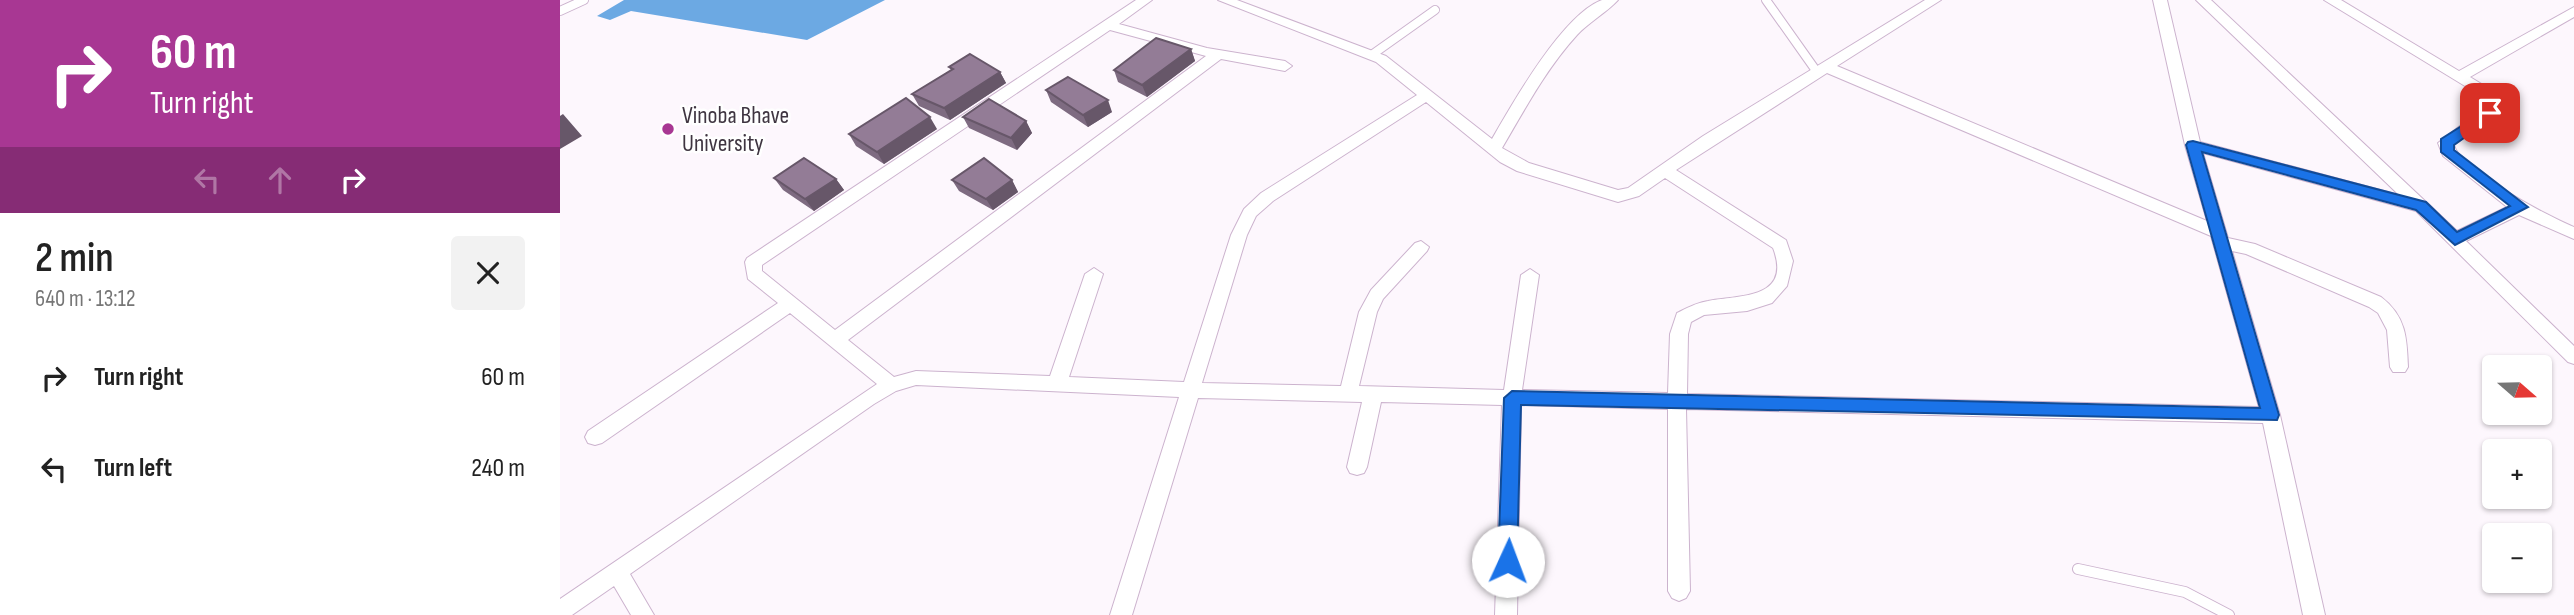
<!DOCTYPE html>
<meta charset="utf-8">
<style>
body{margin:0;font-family:"Sofia Sans Condensed",sans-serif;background:#f2f2f2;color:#222;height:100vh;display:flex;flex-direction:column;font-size:26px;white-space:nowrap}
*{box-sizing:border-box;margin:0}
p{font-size:23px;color:#767676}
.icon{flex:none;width:38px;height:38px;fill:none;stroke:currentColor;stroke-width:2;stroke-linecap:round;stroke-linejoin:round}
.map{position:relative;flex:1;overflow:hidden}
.details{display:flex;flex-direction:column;background:#fff;width:560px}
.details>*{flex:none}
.top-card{background:#a83793;color:#fff;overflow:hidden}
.needle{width:46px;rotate:110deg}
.fabs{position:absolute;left:1922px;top:355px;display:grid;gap:14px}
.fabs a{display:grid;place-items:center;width:70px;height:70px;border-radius:7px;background:#fff;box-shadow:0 2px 5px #0004;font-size:35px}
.pin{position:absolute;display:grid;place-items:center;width:60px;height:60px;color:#fff;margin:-30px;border-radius:14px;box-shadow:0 4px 10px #0006}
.me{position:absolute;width:77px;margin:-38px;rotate:2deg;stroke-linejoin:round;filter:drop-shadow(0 0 5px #0008)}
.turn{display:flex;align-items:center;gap:24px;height:147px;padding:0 35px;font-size:32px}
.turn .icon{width:91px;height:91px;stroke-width:2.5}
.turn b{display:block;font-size:49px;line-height:60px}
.lanes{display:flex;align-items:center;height:66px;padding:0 35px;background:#0003;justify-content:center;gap:35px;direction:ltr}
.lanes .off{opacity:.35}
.round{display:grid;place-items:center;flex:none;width:74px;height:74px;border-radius:7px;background:#f2f2f2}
.summary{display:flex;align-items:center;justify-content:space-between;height:119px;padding:0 35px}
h1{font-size:42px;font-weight:600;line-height:52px}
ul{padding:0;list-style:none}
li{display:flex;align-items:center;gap:21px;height:91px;padding:0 35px}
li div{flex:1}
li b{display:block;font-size:26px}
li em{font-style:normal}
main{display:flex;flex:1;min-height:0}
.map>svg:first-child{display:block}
</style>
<main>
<section class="details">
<div class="top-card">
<div class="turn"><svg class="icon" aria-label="right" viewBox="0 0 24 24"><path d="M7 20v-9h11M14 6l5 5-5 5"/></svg><div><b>60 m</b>Turn right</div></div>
<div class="lanes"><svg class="icon off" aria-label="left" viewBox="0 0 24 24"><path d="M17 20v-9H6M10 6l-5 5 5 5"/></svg><svg class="icon off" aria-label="ahead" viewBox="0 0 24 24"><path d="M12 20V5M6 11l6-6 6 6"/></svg><svg class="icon" aria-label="right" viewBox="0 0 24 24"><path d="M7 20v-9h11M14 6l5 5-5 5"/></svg></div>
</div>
<div class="summary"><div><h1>2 min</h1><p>640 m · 13:12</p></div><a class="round"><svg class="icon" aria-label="close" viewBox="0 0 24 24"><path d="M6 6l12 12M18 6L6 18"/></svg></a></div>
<ul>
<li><svg class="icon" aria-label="right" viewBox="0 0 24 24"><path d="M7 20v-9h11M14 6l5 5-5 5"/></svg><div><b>Turn right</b></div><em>60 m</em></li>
<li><svg class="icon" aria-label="left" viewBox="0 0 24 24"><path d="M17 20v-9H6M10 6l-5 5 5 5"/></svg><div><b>Turn left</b></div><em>240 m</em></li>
</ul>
</section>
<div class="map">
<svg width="2014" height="615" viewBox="0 0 2014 615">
<rect width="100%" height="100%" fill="#fdf7fd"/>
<path fill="#6ca9e3" d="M64,0H325L247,40L71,11L50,20L37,16Z"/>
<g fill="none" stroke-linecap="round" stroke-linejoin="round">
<defs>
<path id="lane-far1" d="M1206,0L1257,72
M0,11L24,0
M813,54L875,10"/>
<path id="lane" d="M1518,569L1625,592L1669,615"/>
<path id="street" d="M576,0H592L559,24L647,48L725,61L732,66L725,71L661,59L288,340L334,377L356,371L490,376L525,274L534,268L543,274L509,377L624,382L671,235L684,209L701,193L857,95L816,62L658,0H677L826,56L932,139C952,104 1003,14 1042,0C1046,0 1053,0 1058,0C1046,13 1029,22 1017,35C986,69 965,109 942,148L969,163L1058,190L1068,188L1143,136L1365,0H1381L1277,66L1647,221L1625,145L1593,0H1607L1640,142L1839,195L1636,0H1651L1897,231L1947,207L1883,156L1878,143L1927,105L1923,97L1764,0H1781L1899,71L2014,7V17L1910,77L1933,91L1942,105L1935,115L1894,145C1900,170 1989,217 2014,227V239L1959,215L1906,241L2014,346V364L2008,362L1856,211L1643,153L1668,238L1695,244L1821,297C1846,316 1847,338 1848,367L1845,372H1833L1830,367L1827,330L1818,313L1809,307L1686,254L1672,251L1720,415L1765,615H1743L1703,423L1126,409L1130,591L1126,598L1119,601L1112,598L1108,591V409L961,405L957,615H935L942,405L821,402L807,467L804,473L797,475L790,473L787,467L802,402L638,398L572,615H550L619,397L356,385L336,391L314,404L70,574L94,615H71L54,586L12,615H0V599L317,384L230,313L42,443L35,445L28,443L25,437L28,431L218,303L188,279L185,262L187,258ZM550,30L646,56L275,330L202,271V265ZM1267,73L1651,236L1699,407L1127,394L1128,334L1131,322L1144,315L1187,311L1212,303L1227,286L1233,261L1226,240L1116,170ZM866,102L940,162L957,171L1058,202L1079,196L1105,178L1213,248C1233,300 1178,295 1148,301C1136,303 1127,308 1117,313L1110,334L1108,393L962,390L979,275L970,269L961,275L944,390L799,386L817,312L823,299L867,251L869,247L861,241L855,243L811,290L799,312L781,386L642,383L687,235L696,216L713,201Z"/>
</defs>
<use href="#lane-far1" stroke="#ccb3ce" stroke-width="10"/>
<use href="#lane" stroke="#ccb3ce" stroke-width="12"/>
<use href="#street" stroke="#ccb3ce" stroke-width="2"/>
<use href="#lane-far1" stroke="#fff" stroke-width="8"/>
<use href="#lane" stroke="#fff" stroke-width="10"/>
<use href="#street" fill="#fff" fill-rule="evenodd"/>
</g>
<path fill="#7e6b81" d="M631,49L635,61L587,97L558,82L554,70Z
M389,67L440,72L446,83L390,120L359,106L352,94L391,70Z
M486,90L552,112L528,127L491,102Z
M403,117L466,121L472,133L457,150L409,128Z
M377,129L324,164L296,146L289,134Z
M214,178L276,179L284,190L254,211L223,190Z
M392,180H452L458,192L433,210L399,191Z"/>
<path fill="#675769" d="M631,49L635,61L587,97L582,85Z
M440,72L446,83L390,120L384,108Z
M548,100L552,112L528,127L523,115Z
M3,114L22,136L0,149V116Z
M370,117L377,129L324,164L317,152Z
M466,121L472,133L457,150L451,138Z
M276,179L284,190L254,211L245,199Z
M452,180L458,192L433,210L426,199Z"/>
<path fill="#937c96" stroke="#675769" stroke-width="2" d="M596,38L631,49L582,85L554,70Z
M410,54L440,72L384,108L352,94L393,69L389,67Z
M508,77L548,100L523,115L486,90Z
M346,98L370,117L317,152L289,134Z
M429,99L466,121L451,138L403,117Z
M244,158L276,179L245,199L214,178Z
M424,158L452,180L426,199L392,180Z"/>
<path fill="#1a73e8" stroke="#114b97" stroke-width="2" d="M1930,108L1935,109V116L1894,145V150L1968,207L1895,245L1856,210L1642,152L1719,415L1717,420L961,405L957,561L954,567L948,569L941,567L938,561L944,398L952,391L1700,408L1626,145L1628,142L1633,141L1866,202L1897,232L1950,206L1881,152V139Z"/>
<circle fill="#a83793" stroke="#fff" stroke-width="2.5" cx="108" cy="129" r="7"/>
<g text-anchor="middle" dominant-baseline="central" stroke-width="5" stroke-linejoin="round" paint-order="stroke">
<g font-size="24" fill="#3f3541" stroke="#fff" text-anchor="start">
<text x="122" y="115">Vinoba Bhave<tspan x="122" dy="28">University</tspan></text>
</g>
</g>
</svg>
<div class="fabs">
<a><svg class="needle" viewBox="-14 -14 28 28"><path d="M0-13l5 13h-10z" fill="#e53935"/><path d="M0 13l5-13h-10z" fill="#767676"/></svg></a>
<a>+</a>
<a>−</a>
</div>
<div class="pin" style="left:1930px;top:113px;background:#d93025"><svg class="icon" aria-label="arrive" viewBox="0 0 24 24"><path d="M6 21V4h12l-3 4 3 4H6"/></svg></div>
<svg class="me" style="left:948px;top:561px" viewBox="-20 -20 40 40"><circle r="19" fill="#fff"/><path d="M0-13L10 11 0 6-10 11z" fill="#1a73e8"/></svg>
</div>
</main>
